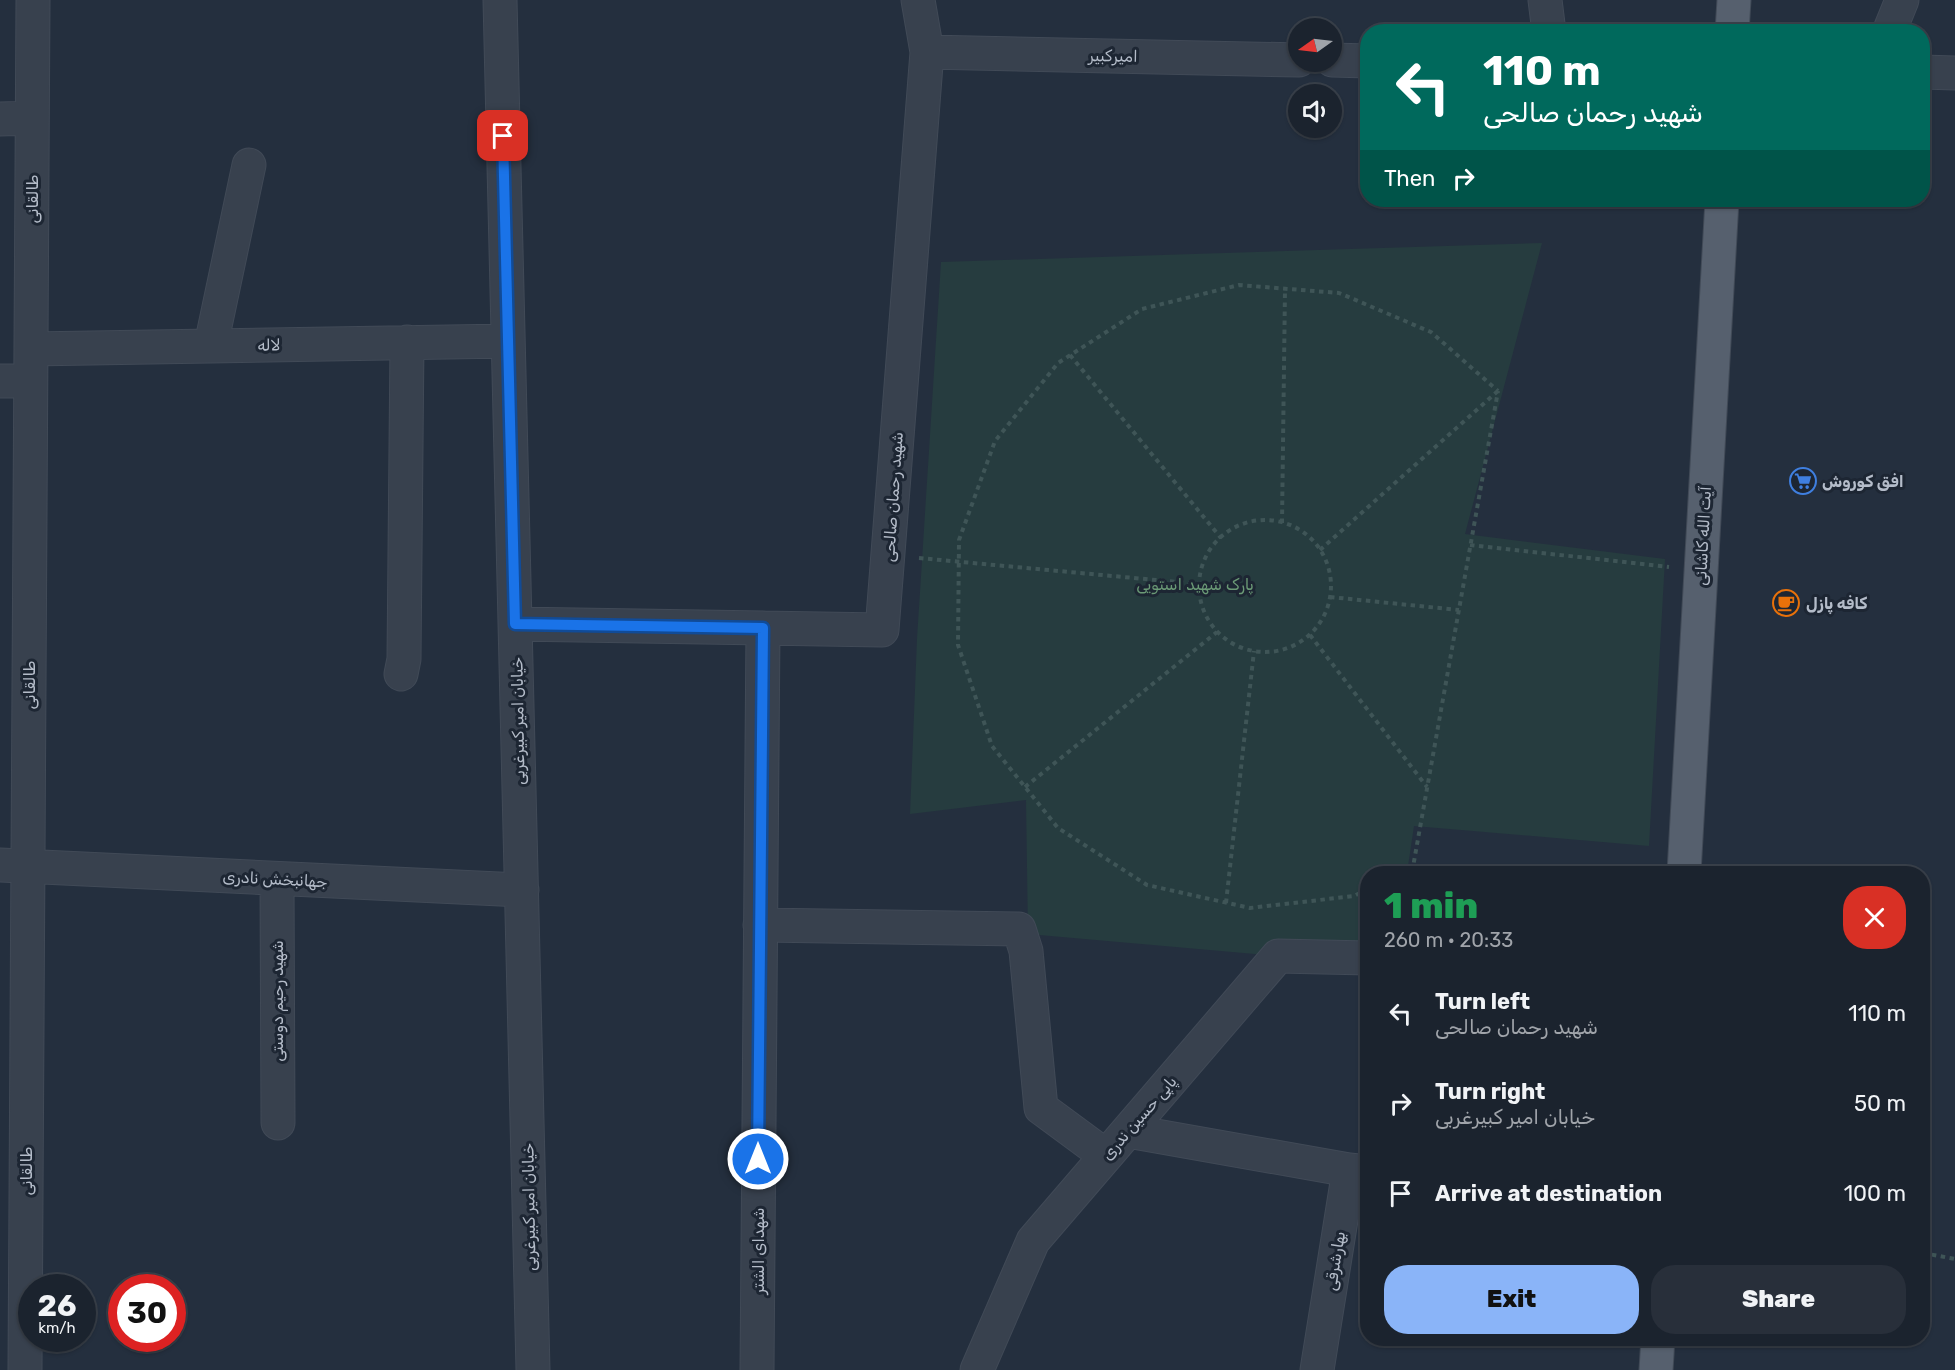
<!DOCTYPE html>
<meta charset="utf-8">
<style>
body{margin:0;font-family:Rubik,Vazirmatn,sans-serif;background:#282f3a;color:#f1f3f6;height:100vh;display:flex;flex-direction:column;font-size:22px;white-space:nowrap}
*{box-sizing:border-box;margin:0}
p{font-size:20px;color:#a0a4aa}
.icon{flex:none;width:33px;height:33px;fill:none;stroke:currentColor;stroke-width:2;stroke-linecap:round;stroke-linejoin:round}
.map{position:relative;flex:1;overflow:hidden}
.panel{position:absolute;left:1360px;top:866px;width:570px;height:480px;display:flex;flex-direction:column;background:#1b232e;border-radius:24px;box-shadow:0 2px 4px #0004,0 0 0 2px #39404a}
.panel>*{flex:none}
.guide{position:absolute;left:1360px;top:24px;width:570px;height:183px;border-radius:24px;box-shadow:0 2px 4px #0004,0 0 0 2px #39404a;background:#00695c;color:#fff;overflow:hidden}
.needle{width:39px;rotate:256deg}
.buttons{position:absolute;left:1288px;top:18px;display:grid;gap:12px}
.buttons a{display:grid;place-items:center;width:54px;height:54px;border-radius:50%;background:#1b232e;box-shadow:0 2px 4px #0004,0 0 0 2px #39404a;font-size:30px}
.speed{position:absolute;left:18px;top:1274px;display:flex;gap:12px;font-size:30px;font-weight:700;text-align:center}
.speed>*{display:grid;place-content:center;width:78px;height:78px;border-radius:50%;background:#1b232e;box-shadow:0 2px 4px #0004,0 0 0 2px #39404a;line-height:1}
.speed small{font-size:15px;font-weight:400}
.speed .limit{border:9px solid #d22;background:#fff;color:#111}
.pin{position:absolute;display:grid;place-items:center;width:51px;height:51px;color:#fff;margin:-26px;border-radius:12px;box-shadow:0 3px 9px #0006}
.me{position:absolute;width:66px;margin:-33px;rotate:0deg;stroke-linejoin:round;filter:drop-shadow(0 0 4px #0008)}
.turn{display:flex;align-items:center;gap:21px;height:126px;padding:0 24px;font-size:27px}
.turn .icon{width:78px;height:78px;stroke-width:2.5}
.turn b{display:block;font-size:42px;line-height:51px}
.then{display:flex;align-items:center;height:57px;padding:0 24px;background:#0003;gap:12px;font-size:22px}
.round{display:grid;place-items:center;flex:none;width:63px;height:63px;border-radius:24px;background:#282f3a}
.headline{display:flex;align-items:center;justify-content:space-between;height:102px;padding:0 24px}
h1{font-size:36px;font-weight:800;line-height:45px;color:#1e9e55}
.action{display:flex;gap:12px;margin-top:auto;padding:12px 24px}
.action a{flex:1;height:69px;border-radius:24px;background:#8ab4f8;color:#111;font-size:24px;font-weight:800;line-height:69px;text-align:center}
.action a+a{background:#282f3a;color:#f1f3f6}
ul{padding:0;list-style:none}
li{display:flex;align-items:center;gap:18px;height:90px;padding:0 24px}
li div{flex:1}
li b{display:block;font-size:22px}
li em{font-style:normal}
.map>svg:first-child{display:block}
</style>
<div class="map">
<svg width="1955" height="1370" viewBox="0 0 1955 1370">
<rect width="100%" height="100%" fill="#242f3e"/>
<path fill="#263c3f" d="M1542,243L1465,534L1665,559L1649,846L1414,826L1407,873H1368V964L1028,934L1026,800L910,814L917,639L941,262Z"/>
<g fill="none" stroke-linecap="round" stroke-linejoin="round">
<defs>
<path id="minor" d="M500,0L533,1370
M1545,0L1549,32
M1889,32L1902,0
M927,52L1299,60
M1332,60L1368,61
M1923,72L1955,73
M0,119L32,118
M211,345L249,165
M31,349L508,341
M0,381H30
M515,624L882,630L927,52L918,0
M401,674L404,659L407,342
M0,865L522,890
M277,880L278,1123
M760,925L1019,929L1026,951L1041,1108L1106,1156
M1128,1131L1349,1170
M25,1370L33,0
M757,1370L763,628
M977,1370L1033,1241L1278,956L1368,958
M1317,1370L1349,1170L1368,1172"/>
<path id="major" d="M1732,32L1734,0
M1684,873L1722,200
M1656,1370L1658,1338"/>
</defs>
<use href="#minor" stroke="#414a57" stroke-width="35"/>
<use href="#major" stroke="#414a57" stroke-width="35"/>
<path stroke="#3f5557" stroke-width="4" stroke-dasharray="4.5 4.5" stroke-linecap="butt" d="M1070,355L1221,538
M1199 586a66 66 0 1 1 132 0a66 66 0 1 1-132 0Z
M1282,523L1285,289
M1470,545L1669,567
M1320,550L1498,391
M919,558L1199,584
M1330,597L1459,610
M1310,635L1427,787
M1025,787L1217,632
M1401,873L1413,867L1498,391
M1368,889L1354,896L1250,908L1147,885L1058,828L992,746L958,645L959,540L995,441L1058,363L1142,309L1239,285L1339,293L1431,332L1498,391
M1226,903L1254,651
M1923,1253L1955,1259"/>
<use href="#minor" stroke="#38414e" stroke-width="33"/>
<use href="#major" stroke="#56606e" stroke-width="33"/>
</g>
<g fill="none" stroke-linecap="round" stroke-linejoin="round">
<defs>
<path id="route" d="M503,136L515,624L763,628L758,1159"/>
</defs>
<use href="#route" stroke="#114b97" stroke-width="15"/>
<use href="#route" stroke="#1a73e8" stroke-width="10"/>
</g>
<defs>
<symbol id="supermarket-ring" viewBox="-11 -11 22 22"><circle r="9.5" fill="#1d2633" stroke="#3f7fe0" stroke-width="1.5"/><path d="M-6-5.5h2.5l.6 2H6L4.5 2H-2.5L-4.4-4H-6ZM-1.5 3.2a1.3 1.3 0 1 0 .1 0ZM3 3.2a1.3 1.3 0 1 0 .1 0Z" fill="#3f7fe0"/></symbol>
<symbol id="cafe-ring" viewBox="-11 -11 22 22"><circle r="9.5" fill="#1d2633" stroke="#e8710a" stroke-width="1.5"/><path d="M-5.5-4.5H6V0H3Q3 3.5 0 3.5H-2.5Q-5.5 3.5-5.5 0ZM3-3.2v2h1.7v-2ZM-6 4.5H4V6H-6Z" fill="#e8710a"/></symbol>
</defs>
<g fill-rule="evenodd">
<use href="#supermarket-ring" x="1788" y="466" width="30" height="30"/>
<use href="#cafe-ring" x="1771" y="588" width="30" height="30"/>
</g>
<g text-anchor="middle" dominant-baseline="central" stroke-width="6" stroke-linejoin="round" paint-order="stroke">
<g font-size="16" fill="#b4bcc9" stroke="#1d2633">
<text transform="translate(1113 56) rotate(1)">امیرکبیر</text>
<text transform="translate(32 199) rotate(-90)">طالقانی</text>
<text transform="translate(269 345) rotate(-1)">لاله</text>
<text transform="translate(893 497) rotate(-86)">شهید رحمان صالحی</text>
<text transform="translate(1703 536) rotate(-87)">آیت الله کاشانی</text>
<text transform="translate(29 685) rotate(-90)">طالقانی</text>
<text transform="translate(518 721) rotate(-91)">خیابان امیر کبیرغربی</text>
<text transform="translate(275 879) rotate(3)">جهانبخش نادری</text>
<text transform="translate(277 1001) rotate(-90)">شهید رحیم دوستی</text>
<text transform="translate(1139 1118) rotate(-49)">پاپی حسین ندری</text>
<text transform="translate(26 1171) rotate(-90)">طالقانی</text>
<text transform="translate(529 1207) rotate(-91)">خیابان امیر کبیرغربی</text>
<text transform="translate(758 1251) rotate(-90)">شهدای الشتر</text>
<text transform="translate(1335 1261) rotate(-81)">بهارشرقی</text>
</g>
<g font-size="16" font-weight="bold" fill="#b4bcc9" stroke="#1d2633" text-anchor="start">
<text x="1822" y="481">افق کوروش</text>
<text x="1806" y="603">کافه پازل</text>
</g>
<g font-size="16" fill="#6b9a76" stroke="#1d2633">
<text x="1195" y="584">پارک شهید استویی</text>
</g>
</g>
</svg>
<div class="buttons">
<a><svg class="needle" viewBox="-14 -14 28 28"><path d="M0-13l5 13h-10z" fill="#e53935"/><path d="M0 13l5-13h-10z" fill="#a0a4aa"/></svg></a>
<a><svg class="icon" aria-label="sound" viewBox="0 0 24 24"><path d="M4 9h4l5-4v14l-5-4H4zM17 9q2 3 0 6"/></svg></a>
</div>
<div class="speed"><div>26<small>km/h</small></div><div class="limit">30</div></div>
<div class="pin" style="left:503px;top:136px;background:#d93025"><svg class="icon" aria-label="arrive" viewBox="0 0 24 24"><path d="M6 21V4h12l-3 4 3 4H6"/></svg></div>
<svg class="me" style="left:758px;top:1159px" viewBox="-20 -20 40 40"><circle r="17" fill="#1a73e8" stroke="#fff" stroke-width="3"/><path d="M0-11L8 9 0 5-8 9z" fill="#fff"/></svg>
<div class="guide">
<div class="turn"><svg class="icon" aria-label="left" viewBox="0 0 24 24"><path d="M17 20v-9H6M10 6l-5 5 5 5"/></svg><div><b>110 m</b>شهید رحمان صالحی</div></div>
<div class="then">Then<svg class="icon" aria-label="right" viewBox="0 0 24 24"><path d="M7 20v-9h11M14 6l5 5-5 5"/></svg></div>
</div>
<section class="panel">
<div class="headline"><div><h1>1 min</h1><p>260 m · 20:33</p></div><a class="round" style="background:#d93025;color:#fff"><svg class="icon" aria-label="close" viewBox="0 0 24 24"><path d="M6 6l12 12M18 6L6 18"/></svg></a></div>
<ul>
<li><svg class="icon" aria-label="left" viewBox="0 0 24 24"><path d="M17 20v-9H6M10 6l-5 5 5 5"/></svg><div><b>Turn left</b><p>شهید رحمان صالحی</p></div><em>110 m</em></li>
<li><svg class="icon" aria-label="right" viewBox="0 0 24 24"><path d="M7 20v-9h11M14 6l5 5-5 5"/></svg><div><b>Turn right</b><p>خیابان امیر کبیرغربی</p></div><em>50 m</em></li>
<li><svg class="icon" aria-label="arrive" viewBox="0 0 24 24"><path d="M6 21V4h12l-3 4 3 4H6"/></svg><div><b>Arrive at destination</b></div><em>100 m</em></li>
</ul>
<div class="action"><a>Exit</a><a>Share</a></div>
</section>
</div>
